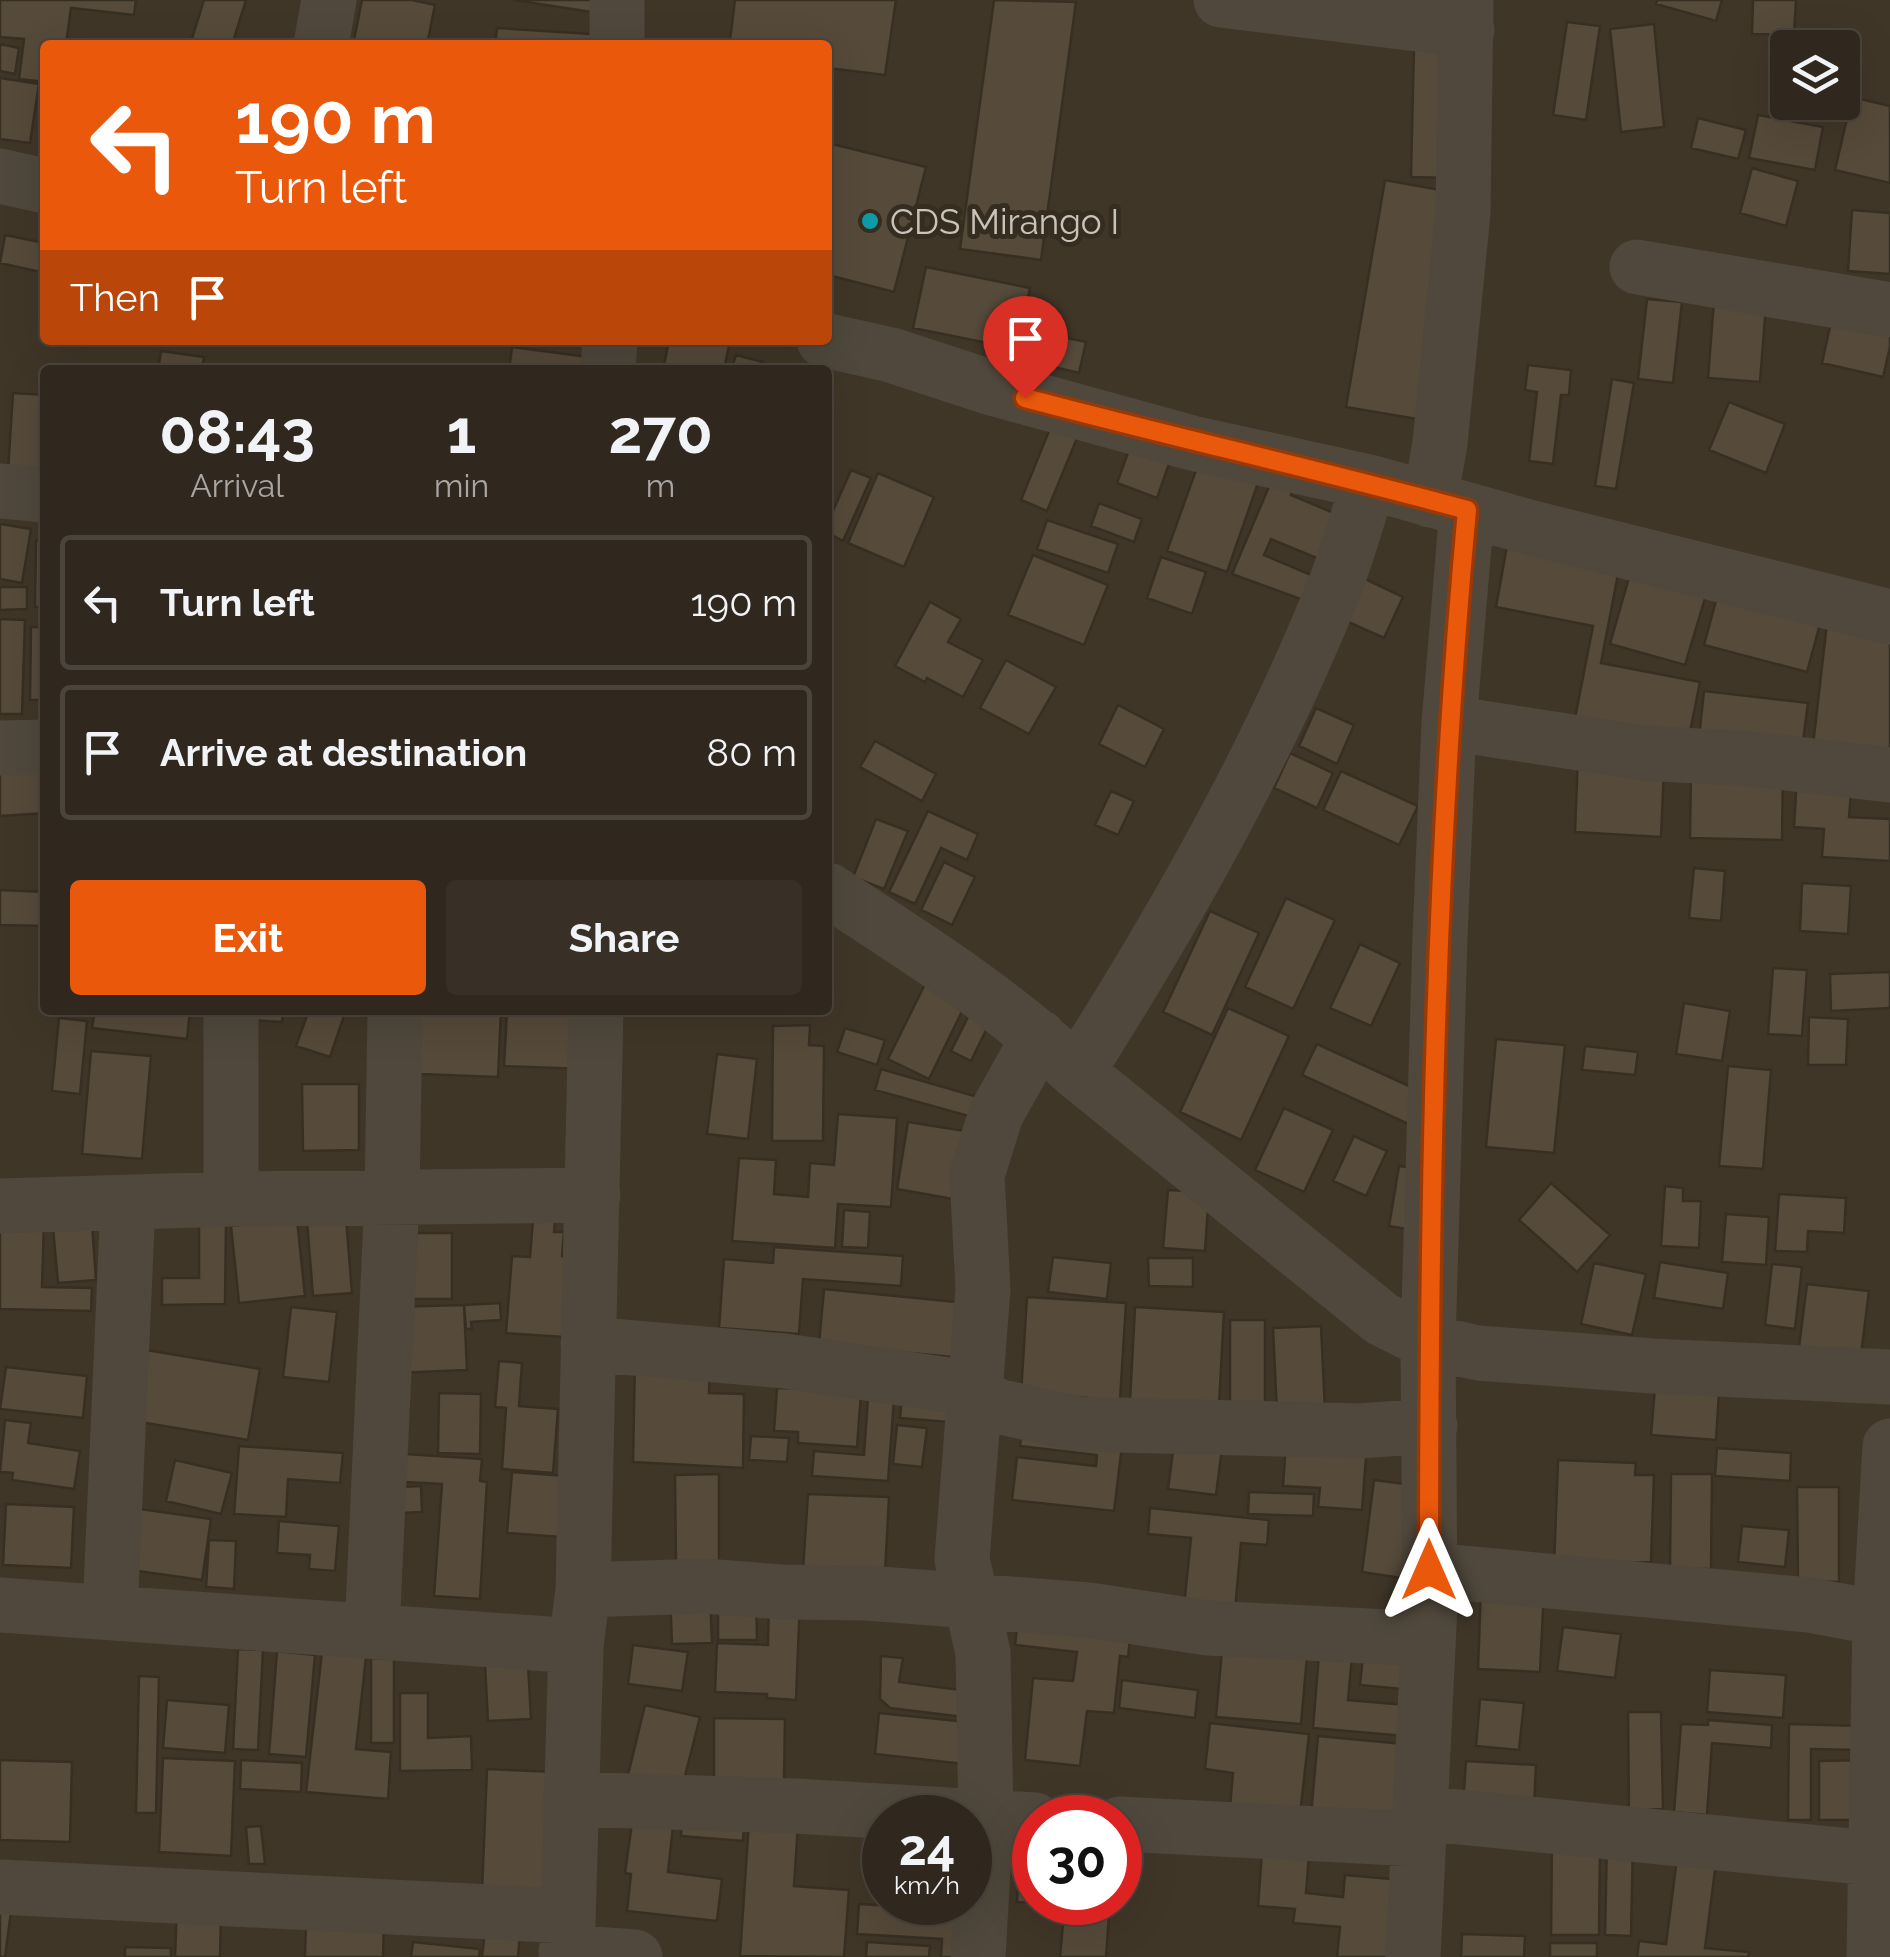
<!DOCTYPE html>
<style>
body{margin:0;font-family:Raleway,sans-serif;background:#383027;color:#f1f3f6;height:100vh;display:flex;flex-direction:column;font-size:38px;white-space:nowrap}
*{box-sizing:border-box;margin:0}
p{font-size:32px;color:#a8a6a4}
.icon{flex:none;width:55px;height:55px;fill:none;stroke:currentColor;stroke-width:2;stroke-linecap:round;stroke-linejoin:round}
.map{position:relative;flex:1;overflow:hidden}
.sheet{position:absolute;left:40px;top:365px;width:792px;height:650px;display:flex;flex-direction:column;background:#30281e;border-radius:10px;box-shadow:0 10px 40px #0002,0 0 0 2px #4b443c}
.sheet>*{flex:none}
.banner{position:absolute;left:40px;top:40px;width:792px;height:305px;border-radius:10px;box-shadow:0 10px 40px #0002,0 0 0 2px #4b443c;background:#ea580c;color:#fff;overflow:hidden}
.buttons{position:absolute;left:1770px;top:30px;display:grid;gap:20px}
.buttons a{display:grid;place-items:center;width:90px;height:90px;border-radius:10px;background:#30281e;box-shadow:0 10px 40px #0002,0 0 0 2px #4b443c;font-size:50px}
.speed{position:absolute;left:862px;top:1795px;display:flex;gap:20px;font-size:50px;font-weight:700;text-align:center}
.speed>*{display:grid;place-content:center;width:130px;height:130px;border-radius:50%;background:#30281e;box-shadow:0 10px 40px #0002,0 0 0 2px #4b443c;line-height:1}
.speed small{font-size:25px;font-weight:400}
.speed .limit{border:15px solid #d22;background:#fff;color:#111}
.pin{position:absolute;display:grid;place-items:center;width:85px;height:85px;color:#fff;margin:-102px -42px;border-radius:50% 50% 50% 0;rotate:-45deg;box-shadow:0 0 10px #0007}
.pin .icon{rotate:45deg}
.me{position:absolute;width:110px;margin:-55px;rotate:0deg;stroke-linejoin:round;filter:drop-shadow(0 0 8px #0008)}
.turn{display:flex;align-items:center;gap:35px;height:210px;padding:0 30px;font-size:45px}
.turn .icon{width:130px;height:130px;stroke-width:2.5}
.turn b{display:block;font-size:70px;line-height:85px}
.then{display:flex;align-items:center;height:95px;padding:0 30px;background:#0003;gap:20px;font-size:38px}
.eta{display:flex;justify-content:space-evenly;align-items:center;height:170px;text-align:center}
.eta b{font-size:60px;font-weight:700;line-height:70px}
.action{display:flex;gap:20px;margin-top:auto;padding:20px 30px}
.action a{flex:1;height:115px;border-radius:10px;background:#ea580c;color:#fff;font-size:40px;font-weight:700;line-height:115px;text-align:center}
.action a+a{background:#383027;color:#f1f3f6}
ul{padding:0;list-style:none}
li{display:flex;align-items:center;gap:30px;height:135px;margin:0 20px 15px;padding:0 10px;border:5px solid #4b443c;border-radius:10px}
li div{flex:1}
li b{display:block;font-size:38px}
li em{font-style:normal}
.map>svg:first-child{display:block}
</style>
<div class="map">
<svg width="1890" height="1957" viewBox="0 0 1890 1957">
<rect width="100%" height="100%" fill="#403628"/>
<path fill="#564a3a" stroke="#382f23" stroke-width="2.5" d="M0,0H136L134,15L71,8L66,44L73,45H45V82L19,79L24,39L0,37Z
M204,0H246L232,45H190Z
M362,0H412L435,5L427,45H353Z
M514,0H606L604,14Z
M735,0H896L885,75L828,68V45H719L720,39L730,40Z
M994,0L1076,2L1041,260L960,249Z
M1657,0H1722L1716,21L1656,4Z
M1753,0H1796L1794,35L1752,34Z
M1567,22L1600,26L1586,120L1553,115Z
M1654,24L1664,127L1621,132L1610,29Z
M497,28L607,35L606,45H495Z
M0,44L19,48L15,74L0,71Z
M1414,47L1458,48L1454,178L1411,177Z
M0,78L39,84L30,143L0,139Z
M1852,97L1890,106V183L1835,170Z
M1758,115L1823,127L1815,170L1749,158Z
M1698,118L1746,130L1738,159L1691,148Z
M828,143L926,167L894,292L828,275Z
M1752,168L1798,181L1786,226L1740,213Z
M1385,180L1462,194L1423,420L1346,407Z
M1852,210L1890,213V274L1848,271Z
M5,235L45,243V273L0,263Z
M926,267L1030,288L1017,349L913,328Z
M1715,288L1767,292L1760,382L1708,378Z
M1647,299L1682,302L1673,383L1638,379Z
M1833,313L1890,325V347L1883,377L1822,363Z
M1036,331L1086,342L1079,373L1029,361Z
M669,340H730L724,370H663Z
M512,347L596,358L594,370H509Z
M161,351L204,357L202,370H158Z
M736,355L763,362L761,370H731Z
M1528,365L1571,370L1569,395H1561L1553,464L1529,461L1537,392L1525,390Z
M1612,379L1634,383L1616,489L1595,486Z
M13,393L45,395V473L8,471Z
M1729,402L1785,424L1766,473L1709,450Z
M1053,421L1080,431L1047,511L1021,500Z
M1130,447L1170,461L1157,498L1117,483Z
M1200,459L1259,480L1227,572L1167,551Z
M851,470L871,478L843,541L828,533V522Z
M878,473L934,497L904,567L848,543Z
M1273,477L1294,486L1291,495L1343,517L1324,561L1271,539L1264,555L1316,577L1306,601L1232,574Z
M1099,503L1142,519L1134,542L1091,526Z
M1047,520L1118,544L1108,573L1037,549Z
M0,524L31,529L22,583L0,579Z
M36,541H45V607H35Z
M1507,546L1619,569L1601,663L1700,682L1689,737L1575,718L1593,626L1496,607Z
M1033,555L1108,585L1084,645L1008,615Z
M1161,557L1206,572L1192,614L1147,598Z
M1355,574L1403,597L1384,638L1335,616Z
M1630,574L1706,595L1685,665L1610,644Z
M0,587H27V609L0,610Z
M1717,597L1820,624L1807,672L1704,645Z
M930,602L961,619L948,642L983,660L963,697L927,678L925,682L895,666Z
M0,619L25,620L22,714H0Z
M1827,623L1890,630V754L1813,745Z
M31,627H45V700H30Z
M1006,660L1056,687L1029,734L980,708Z
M1704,691L1808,703L1802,749L1699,737Z
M1118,705L1164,729L1145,767L1099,744Z
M1316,708L1354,725L1337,764L1299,746Z
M875,741L936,774L922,801L860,767Z
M1290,753L1333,773L1317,808L1274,788Z
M1578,755L1664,769L1661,837L1575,832Z
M40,768L45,813L0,816V772Z
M1691,768L1783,770L1782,840L1690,838Z
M1341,771L1418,806L1399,845L1323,810Z
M1797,777L1852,781L1849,817L1890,819V861L1822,857L1824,829L1794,827Z
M1111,791L1134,801L1118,835L1095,825Z
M928,811L978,834L967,860L941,848L915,904L889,892Z
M876,819L908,831L884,889L853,877Z
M944,862L975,877L952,925L921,910Z
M1694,868L1725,871L1721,921L1689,918Z
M1802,883L1851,886L1848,934L1800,931Z
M0,890L45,892V926L0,925Z
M1286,898L1335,920L1293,1009L1245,987Z
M1210,911L1259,933L1212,1035L1163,1012Z
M1360,944L1400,963L1371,1026L1330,1008Z
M1773,968L1807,970L1802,1036L1768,1034Z
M1890,972V1008L1831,1011L1830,974Z
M928,978L969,997L929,1079L888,1059Z
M1684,1003L1730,1011L1722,1061L1676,1054Z
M1228,1008L1289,1036L1241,1140L1180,1112Z
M95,1010H190L187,1039L92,1028Z
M236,1010H283L282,1022L235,1019Z
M309,1010H346L330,1057L296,1046Z
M421,1010H501L498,1077L419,1074Z
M507,1010H589L586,1069L504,1066Z
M971,1011L991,1020L971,1061L951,1051Z
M1809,1017L1848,1019L1846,1065H1808Z
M59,1018L87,1021L80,1094L52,1091Z
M810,1025L809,1045L824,1046L823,1141H772L773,1026Z
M845,1028L885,1040L877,1065L837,1052Z
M1496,1039L1565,1045L1554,1153L1486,1147Z
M1317,1044L1431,1096L1417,1128L1302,1075Z
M1585,1046L1638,1052L1635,1075L1582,1070Z
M91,1051L151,1056L142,1159L82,1154Z
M717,1054L757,1059L748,1139L707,1134Z
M1728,1066L1771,1070L1763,1169L1719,1166Z
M881,1069L978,1097L972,1117L875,1090Z
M302,1084H359V1150L303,1151Z
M1284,1108L1333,1130L1304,1192L1255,1170Z
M838,1114L897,1118L891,1207L838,1204L835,1248L732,1241L739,1158L776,1160L774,1194L808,1197L810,1163L834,1165Z
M908,1122L965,1131L953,1199L897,1189Z
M1354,1136L1387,1151L1366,1196L1333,1181Z
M1399,1166L1428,1170L1418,1231L1389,1226Z
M1551,1183L1610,1235L1577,1272L1519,1220Z
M1665,1186L1683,1188V1201H1701L1699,1248L1661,1246Z
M1168,1190L1209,1192L1205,1251L1163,1248Z
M1779,1194L1846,1198L1844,1233L1808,1231L1807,1252L1775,1251Z
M844,1210L870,1212L868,1248L842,1247Z
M1726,1214L1769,1217L1766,1265L1722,1262Z
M346,1218L352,1293L313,1296L307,1221Z
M297,1219L305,1296L239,1303L231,1226Z
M533,1220L555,1221L554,1232H564L562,1256L584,1258L578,1338L506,1333L512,1256L530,1257Z
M0,1221L44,1222L42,1287L92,1288L91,1311L0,1309Z
M226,1223L225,1304L162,1305V1278H199V1224Z
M92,1224L96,1280L58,1283L53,1228Z
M393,1233H452V1299H393Z
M774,1247L903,1256L901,1286L803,1279L799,1334L719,1328L724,1259L773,1263Z
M1053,1257L1111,1263L1107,1299L1048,1292Z
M1148,1258H1193V1287L1149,1286Z
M1660,1262L1728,1273L1723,1309L1654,1298Z
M1594,1263L1646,1274L1632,1335L1581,1324Z
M1772,1264L1802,1267L1795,1329L1765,1325Z
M1807,1284L1869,1291L1861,1355L1799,1347Z
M824,1289L977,1304L972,1359L819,1344Z
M1027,1297L1126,1303L1120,1400L1021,1394Z
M500,1303L501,1320L471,1322L472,1329H466L464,1305Z
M464,1305L467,1370L393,1373L391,1307Z
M291,1307L337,1312L329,1382L283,1377Z
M1135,1307L1224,1312L1219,1406L1130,1401Z
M1230,1320H1265V1411H1230Z
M1321,1326L1325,1410L1277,1413L1273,1328Z
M146,1350L260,1369L248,1440L134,1421Z
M635,1358L710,1359L709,1393L744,1394L743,1468L633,1462Z
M499,1361L522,1363L519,1406L558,1409L553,1473L502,1469L506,1408L495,1407Z
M6,1367L87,1376L83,1418L0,1409Z
M1720,1377L1716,1440L1651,1435L1655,1387Z
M862,1379L857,1447L798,1443V1432L774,1431L777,1388L804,1389Z
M869,1383L895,1385L888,1481L812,1476L814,1451L864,1455Z
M903,1386L951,1390L948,1422L900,1418Z
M439,1393L481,1394L480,1454L438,1453Z
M5,1420L31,1423L28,1443L80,1451L74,1489L12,1480L13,1473L0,1472Z
M897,1425L927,1428L922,1467L893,1464Z
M1022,1427L1123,1438L1114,1511L1012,1500L1017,1457L1096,1466L1097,1455L1020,1446Z
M751,1436L789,1438L787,1462L749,1460Z
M1175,1436L1223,1441L1216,1495L1168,1489Z
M1286,1443L1366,1457L1362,1510L1318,1507L1320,1488L1283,1486Z
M239,1446L343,1453L340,1483L288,1479L286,1517L234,1514Z
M1717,1448L1791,1453L1790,1481L1715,1476Z
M406,1454L482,1459L480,1481L487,1482L480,1599L434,1596L442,1484L404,1482Z
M175,1460L232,1473L221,1514L166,1501Z
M1558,1460L1636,1463L1635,1475H1654L1651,1562L1554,1566Z
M512,1472L566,1476L561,1537L507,1533Z
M719,1474V1563H676L675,1475Z
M1671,1474H1712L1711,1569H1670Z
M1374,1480L1420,1486L1408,1579L1362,1572Z
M421,1486L422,1512L401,1513V1487Z
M1797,1487H1839V1582L1798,1581Z
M1249,1492L1314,1494L1313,1516L1248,1514Z
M808,1494L889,1497L885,1574L803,1570Z
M6,1504L74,1507L71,1568L3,1565Z
M126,1507L211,1519L202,1580L117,1568Z
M1150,1508L1269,1520L1267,1545L1241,1543L1235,1610L1184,1606L1191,1538L1148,1534Z
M279,1521L339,1526L335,1571L309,1569L310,1555L277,1553Z
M1742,1526L1789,1530L1785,1567L1738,1562Z
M209,1540L236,1541L234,1589L206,1587Z
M1481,1587L1544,1590L1540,1672L1478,1669Z
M756,1593L757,1640H718V1594Z
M710,1594L712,1643L672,1644L670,1595Z
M769,1598L800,1599L796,1700L767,1698V1694L715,1692L717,1643L768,1645Z
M1019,1610L1132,1621L1128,1657L1120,1656L1114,1713L1087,1711L1080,1766L1025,1760L1033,1678L1073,1681L1077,1652L1015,1645Z
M1563,1627L1621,1634L1615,1678L1557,1671Z
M1223,1639L1308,1645L1301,1724L1216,1717Z
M1320,1642L1353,1646L1348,1700L1419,1706L1416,1737L1313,1728Z
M633,1645L688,1652L682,1691L628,1684Z
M1364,1646L1425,1651L1422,1691L1360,1685Z
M238,1649L263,1650L258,1750L233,1749Z
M277,1651L315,1655L306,1757L269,1754Z
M322,1652L366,1657L356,1749L391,1752L388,1799L306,1792Z
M881,1656L903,1658L899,1682L976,1692L972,1718L890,1708L880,1699Z
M371,1658L394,1659V1743H371Z
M528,1663L531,1719L488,1721L485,1665Z
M1710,1670L1786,1675L1783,1718L1707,1712Z
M139,1676L159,1677L156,1813H136Z
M1122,1680L1198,1690L1195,1718L1119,1708Z
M400,1693H428V1738L471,1736L472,1770L400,1771Z
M1480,1699L1524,1703L1519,1750L1476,1746Z
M167,1700L229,1705L225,1753L163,1748Z
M645,1705L700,1717L682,1788L628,1775Z
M1628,1712H1661L1663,1809L1629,1810Z
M879,1713L977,1723L973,1765L875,1754Z
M714,1718L785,1719L784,1781L714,1780Z
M1708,1720L1772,1725L1771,1748L1712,1743L1707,1815L1674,1812L1681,1724L1708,1725Z
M1210,1723L1309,1734L1300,1815L1230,1807L1233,1773L1205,1769Z
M1789,1724L1862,1726L1861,1750L1811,1749V1820H1788Z
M1318,1736L1414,1745L1407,1824L1311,1815Z
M163,1758L235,1761L231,1856L159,1852Z
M0,1760L72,1762L70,1842L0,1840Z
M241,1760L302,1763L301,1792L240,1789Z
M1863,1760L1864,1820H1819V1761Z
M1466,1761L1536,1765L1534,1808L1463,1804Z
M487,1769L557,1772L552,1895L482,1891Z
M683,1809L745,1815L743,1841L681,1836Z
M749,1821L798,1824L794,1886L849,1890L844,1957L740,1956Z
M632,1823L673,1827L668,1872L722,1879L717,1921L627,1911L631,1874L625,1873Z
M261,1826L265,1864H249L246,1827Z
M1263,1838L1310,1842L1306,1893L1343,1897L1345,1875L1414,1881L1408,1957H1337L1340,1927L1293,1923L1295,1909L1258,1906Z
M1607,1839H1633L1631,1936L1605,1935Z
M1552,1841H1600L1599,1935H1551Z
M1678,1850L1717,1855L1705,1948L1749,1952L1748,1957H1637L1639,1941L1666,1944Z
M1020,1852H1035V1902L1066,1904L1017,1902Z
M0,1896L13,1897L5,1957H0Z
M859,1904L967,1910L964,1957H941L942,1939L857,1934Z
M177,1907L221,1908L220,1957H175Z
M1064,1913L1109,1916L1106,1957H1060Z
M306,1922L384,1924L383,1957H305Z
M485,1931L520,1933L518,1957H482Z
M1462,1934L1525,1936L1524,1957H1461Z
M413,1942L480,1949L479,1957H411Z
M867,1942L930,1946L929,1957H866Z
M1550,1943H1597V1957H1550Z
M125,1947L171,1948V1957H125Z"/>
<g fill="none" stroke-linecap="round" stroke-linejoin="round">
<path stroke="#50483c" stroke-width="55" d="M1221,0L1467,30
M321,45L329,0
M617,45V0
M0,176L45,186
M1637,267L1890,310
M824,340L891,355L992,388L1192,443L1369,482L1532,528L1890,617
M608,370L610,340
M0,491L45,495
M1430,500L1440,443L1463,213L1466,0
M1449,723L1644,753L1752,759L1890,775
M0,748L45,747
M828,890C914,946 1002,1001 1077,1072L1382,1319L1428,1342L1478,1353L1653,1366L1890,1377
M1077,1072C1176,916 1267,756 1336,583C1349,550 1358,515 1369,482
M231,1199V1010
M0,1206L231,1199L593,1195
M588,1344L785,1361L955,1386L965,1388L997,1406L1078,1424L1359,1431L1430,1426
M1429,1570L1809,1605L1890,1620
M583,1590L704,1586L782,1592L867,1593L1089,1610L1208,1628L1428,1639
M0,1605L576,1646
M110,1612L128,1204
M372,1631L392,1198L395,1010
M570,1799L795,1806L1035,1820
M1419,1813L1890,1860
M1120,1824L1417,1839
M0,1887L567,1916
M566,1952L635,1957
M567,1957L576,1646L583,1590L596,1010
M978,1957L986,1818L983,1653L962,1559L983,1289L977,1175L996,1114L1039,1037
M1413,1957L1430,1606L1428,1342L1440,937L1449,723L1467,510
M1874,1957L1880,1619L1890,1446"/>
</g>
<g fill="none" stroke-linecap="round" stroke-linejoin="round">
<defs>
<path id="route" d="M1025,398C1172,437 1320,470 1467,510C1434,862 1429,1217 1429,1570"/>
</defs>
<use href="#route" stroke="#983908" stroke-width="25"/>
<use href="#route" stroke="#ea580c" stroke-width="18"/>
</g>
<circle fill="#0f9aa8" stroke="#362d21" stroke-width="4" cx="870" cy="221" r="10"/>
<g text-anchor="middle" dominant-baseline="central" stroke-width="10" stroke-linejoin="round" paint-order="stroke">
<g font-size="35" fill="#cac3b9" stroke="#362d21" text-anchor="start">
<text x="890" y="221">CDS Mirango I</text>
</g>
</g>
</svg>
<div class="buttons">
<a><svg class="icon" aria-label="layers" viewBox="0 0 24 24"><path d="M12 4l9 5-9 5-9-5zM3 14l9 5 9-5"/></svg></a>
</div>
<div class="speed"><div>24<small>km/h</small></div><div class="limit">30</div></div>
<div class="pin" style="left:1025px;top:398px;background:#d93025"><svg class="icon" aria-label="arrive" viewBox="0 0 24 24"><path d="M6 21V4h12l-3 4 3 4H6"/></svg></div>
<svg class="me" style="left:1429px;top:1570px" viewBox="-20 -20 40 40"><path d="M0-17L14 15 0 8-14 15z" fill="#ea580c" stroke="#fff" stroke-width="4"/></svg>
<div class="banner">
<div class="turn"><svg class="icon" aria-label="left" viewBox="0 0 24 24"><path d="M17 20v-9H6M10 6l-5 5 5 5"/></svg><div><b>190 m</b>Turn left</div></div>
<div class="then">Then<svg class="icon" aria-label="arrive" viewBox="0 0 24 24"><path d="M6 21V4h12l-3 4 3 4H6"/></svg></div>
</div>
<section class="sheet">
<div class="eta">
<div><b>08:43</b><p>Arrival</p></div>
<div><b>1</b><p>min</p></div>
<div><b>270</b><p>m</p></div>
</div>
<ul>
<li><svg class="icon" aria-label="left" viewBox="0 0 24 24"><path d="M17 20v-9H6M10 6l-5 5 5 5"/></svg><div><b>Turn left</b></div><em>190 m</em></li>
<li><svg class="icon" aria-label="arrive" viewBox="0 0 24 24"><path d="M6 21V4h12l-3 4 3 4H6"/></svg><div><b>Arrive at destination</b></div><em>80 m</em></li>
</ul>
<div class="action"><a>Exit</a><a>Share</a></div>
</section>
</div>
